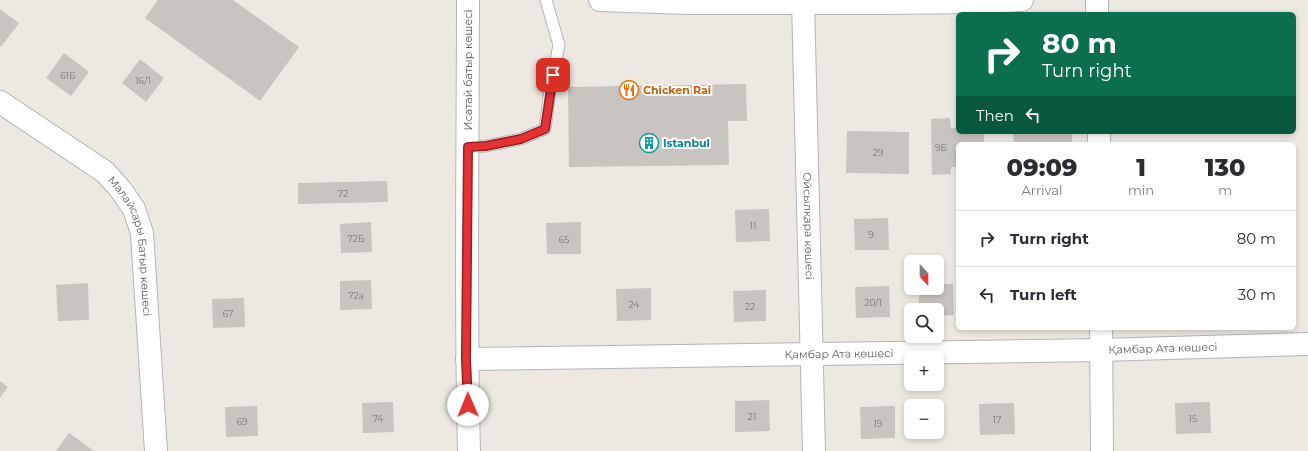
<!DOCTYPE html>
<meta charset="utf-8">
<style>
body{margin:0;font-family:Montserrat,sans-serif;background:#f2f2f3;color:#2b2b33;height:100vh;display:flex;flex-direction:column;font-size:15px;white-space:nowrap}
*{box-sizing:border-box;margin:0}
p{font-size:13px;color:#7c7c81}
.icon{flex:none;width:22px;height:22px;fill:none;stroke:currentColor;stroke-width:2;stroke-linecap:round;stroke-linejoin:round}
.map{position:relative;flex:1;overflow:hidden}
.sheet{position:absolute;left:956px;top:142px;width:340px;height:188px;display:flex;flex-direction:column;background:#fff;border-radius:6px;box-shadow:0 2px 6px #0003}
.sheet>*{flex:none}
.banner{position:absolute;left:956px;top:12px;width:340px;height:122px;border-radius:6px;box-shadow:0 2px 6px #0003;background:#0b6e4f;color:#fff;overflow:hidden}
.needle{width:26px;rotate:159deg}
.controls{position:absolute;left:904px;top:255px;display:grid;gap:8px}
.controls a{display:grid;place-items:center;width:40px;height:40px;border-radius:6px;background:#fff;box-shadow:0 2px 6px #0003;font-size:20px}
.pin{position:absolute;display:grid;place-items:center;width:34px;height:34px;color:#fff;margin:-17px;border-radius:8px;box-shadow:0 2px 6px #0006}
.me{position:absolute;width:44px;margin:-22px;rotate:359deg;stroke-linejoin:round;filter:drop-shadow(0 0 3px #0008)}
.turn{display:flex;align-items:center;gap:14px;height:84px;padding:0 20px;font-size:18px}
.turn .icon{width:52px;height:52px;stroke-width:2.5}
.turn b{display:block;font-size:28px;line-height:34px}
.then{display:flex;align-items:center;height:38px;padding:0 20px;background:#0003;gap:8px;font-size:15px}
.eta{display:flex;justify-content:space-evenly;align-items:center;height:68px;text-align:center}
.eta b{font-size:24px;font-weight:800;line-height:28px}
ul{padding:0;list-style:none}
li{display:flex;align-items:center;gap:12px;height:56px;padding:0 20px;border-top:1px solid #e1e1e2}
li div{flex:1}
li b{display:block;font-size:15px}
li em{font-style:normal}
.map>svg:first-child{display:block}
</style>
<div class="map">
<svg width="1308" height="451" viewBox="0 0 1308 451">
<rect width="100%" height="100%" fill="#ede9e2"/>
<path fill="#c8c4bf" d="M158,0H233L299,47L260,101L145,18Z
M0,9L19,23L1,47L0,46Z
M64,53L89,72L71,96L46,78Z
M140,59L164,78L146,102L122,83Z
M746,84L747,121H728L729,165L569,167L568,87Z
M950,118L951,128H958V132H984V144H958V167H951V174L932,175L931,119Z
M847,131L909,132V174L846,173Z
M1013,132H1072V144H1014Z
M387,181L388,202L298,204V183Z
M769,209L770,241L736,242L735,210Z
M888,218L889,250H855L854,219Z
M371,222L372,252L341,253L340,224Z
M581,222V254H547L546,223Z
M371,280L372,309L340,310V281Z
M88,283L89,320L58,321L56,285Z
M937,284H953L954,315L937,316V310H919V288H937Z
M889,286L890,317L856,318L855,287Z
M651,288V320L617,321L616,289Z
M766,290V321L734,322L733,291Z
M244,298L245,327L213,328L212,299Z
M0,381L8,387L0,398Z
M769,400L770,431L735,432V401Z
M393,402L394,432L363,433L362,403Z
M1210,402L1211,433L1176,434L1175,403Z
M1014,403L1015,434L980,435L979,404Z
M257,406L258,436L226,437L225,407Z
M895,406V438L861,439L860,407Z
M69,433L94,451H56Z"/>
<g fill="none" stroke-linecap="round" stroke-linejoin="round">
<defs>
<path id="lane" d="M468,147L486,146L521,139L545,129L550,90L559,45L546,0"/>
<g id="street">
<path id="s1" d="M803,0L814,451"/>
<path d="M1097,0V14"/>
<path id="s2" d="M0,102L105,172L121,190L134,209L142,233L156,451"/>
<path d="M1099,132V144"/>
<path d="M1101,328L1102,451"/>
<path id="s3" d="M467,359L1101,350L1308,344"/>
</g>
<path id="secondary" d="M468,0C468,150 465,301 469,451
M600,0L686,3H888L979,2L1022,0"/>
</defs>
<use href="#lane" stroke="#b2b5b9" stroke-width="13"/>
<use href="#street" stroke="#b2b5b9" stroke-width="24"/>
<use href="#secondary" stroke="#b3b7bc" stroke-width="24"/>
<use href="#lane" stroke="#fff" stroke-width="11"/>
<use href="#street" stroke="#fff" stroke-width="22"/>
<use href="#secondary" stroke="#fff" stroke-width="22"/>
</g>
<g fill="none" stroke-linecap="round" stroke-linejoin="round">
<defs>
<path id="route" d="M468,405L466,359L468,147L486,146L521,139L545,129L553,75"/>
</defs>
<use href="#route" stroke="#942022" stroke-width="10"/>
<use href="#route" stroke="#e33134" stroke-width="7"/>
</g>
<defs>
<symbol id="restaurant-ring" viewBox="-11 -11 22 22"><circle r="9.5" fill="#fff" stroke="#e8710a" stroke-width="1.5"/><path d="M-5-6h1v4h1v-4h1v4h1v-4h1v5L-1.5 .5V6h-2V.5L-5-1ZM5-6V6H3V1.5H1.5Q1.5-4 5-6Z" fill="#e8710a"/></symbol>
<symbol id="building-ring" viewBox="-11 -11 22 22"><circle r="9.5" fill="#fff" stroke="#0f9aa8" stroke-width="1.5"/><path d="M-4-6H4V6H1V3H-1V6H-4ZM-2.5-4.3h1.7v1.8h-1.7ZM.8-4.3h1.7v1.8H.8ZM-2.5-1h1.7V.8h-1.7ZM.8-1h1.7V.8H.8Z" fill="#0f9aa8"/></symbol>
</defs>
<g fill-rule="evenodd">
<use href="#restaurant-ring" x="618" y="79" width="22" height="22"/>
<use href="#building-ring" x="638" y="132" width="22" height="22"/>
</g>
<g text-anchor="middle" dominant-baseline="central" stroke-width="4" stroke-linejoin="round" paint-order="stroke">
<g font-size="9" fill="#767879">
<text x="68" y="75">61Б</text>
<text x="143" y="80">16/1</text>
<text x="941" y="147">9Б</text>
<text x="878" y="152">29</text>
<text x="343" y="193">72</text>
<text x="753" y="225">11</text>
<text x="871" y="234">9</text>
<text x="356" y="238">72Б</text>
<text x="564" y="239">65</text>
<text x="356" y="295">72а</text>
<text x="873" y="302">20/1</text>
<text x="634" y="304">24</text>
<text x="750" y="306">22</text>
<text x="228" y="313">67</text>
<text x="752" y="416">21</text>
<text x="378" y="418">74</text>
<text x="1193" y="418">15</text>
<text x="997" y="419">17</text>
<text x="242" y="421">69</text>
<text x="878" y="423">19</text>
</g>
<g font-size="11" fill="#5a5e62" stroke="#fff">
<text transform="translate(468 70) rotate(-90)">Исатай батыр көшесі</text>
<text stroke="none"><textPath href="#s1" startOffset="226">Ойсылқара көшесі</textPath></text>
<text stroke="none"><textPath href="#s2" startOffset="208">Малайсары Батыр көшесі</textPath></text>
<text stroke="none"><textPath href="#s3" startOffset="696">Қамбар Ата көшесі</textPath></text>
<text stroke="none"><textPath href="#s3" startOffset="372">Қамбар Ата көшесі</textPath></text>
</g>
<g font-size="11" font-weight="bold" fill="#c56008" stroke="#fff" text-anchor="start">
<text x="643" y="90">Chicken Rai</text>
</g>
<g font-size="11" font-weight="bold" fill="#0d838f" stroke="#fff" text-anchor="start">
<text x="663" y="143">Istanbul</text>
</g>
</g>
</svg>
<div class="controls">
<a><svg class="needle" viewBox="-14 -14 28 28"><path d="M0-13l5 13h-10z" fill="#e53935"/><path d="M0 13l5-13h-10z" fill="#7c7c81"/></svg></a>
<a><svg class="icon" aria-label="search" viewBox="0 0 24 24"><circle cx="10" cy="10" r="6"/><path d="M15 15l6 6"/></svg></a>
<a>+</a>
<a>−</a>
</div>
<div class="pin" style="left:553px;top:75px;background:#d93025"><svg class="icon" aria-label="arrive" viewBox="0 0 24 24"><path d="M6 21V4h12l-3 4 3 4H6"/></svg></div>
<svg class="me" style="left:468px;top:405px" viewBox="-20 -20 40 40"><circle r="19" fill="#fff"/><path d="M0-13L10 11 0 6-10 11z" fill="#e33134"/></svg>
<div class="banner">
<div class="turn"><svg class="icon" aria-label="right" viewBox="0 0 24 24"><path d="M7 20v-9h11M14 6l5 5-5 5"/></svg><div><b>80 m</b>Turn right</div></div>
<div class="then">Then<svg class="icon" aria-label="left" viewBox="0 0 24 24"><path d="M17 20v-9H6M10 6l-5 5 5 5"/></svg></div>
</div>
<section class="sheet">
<div class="eta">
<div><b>09:09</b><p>Arrival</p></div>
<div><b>1</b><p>min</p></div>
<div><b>130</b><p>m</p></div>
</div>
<ul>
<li><svg class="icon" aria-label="right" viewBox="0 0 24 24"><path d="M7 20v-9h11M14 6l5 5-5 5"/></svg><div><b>Turn right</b></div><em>80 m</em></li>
<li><svg class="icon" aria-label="left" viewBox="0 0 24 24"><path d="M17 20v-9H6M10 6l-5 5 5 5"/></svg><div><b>Turn left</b></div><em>30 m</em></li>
</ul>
</section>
</div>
